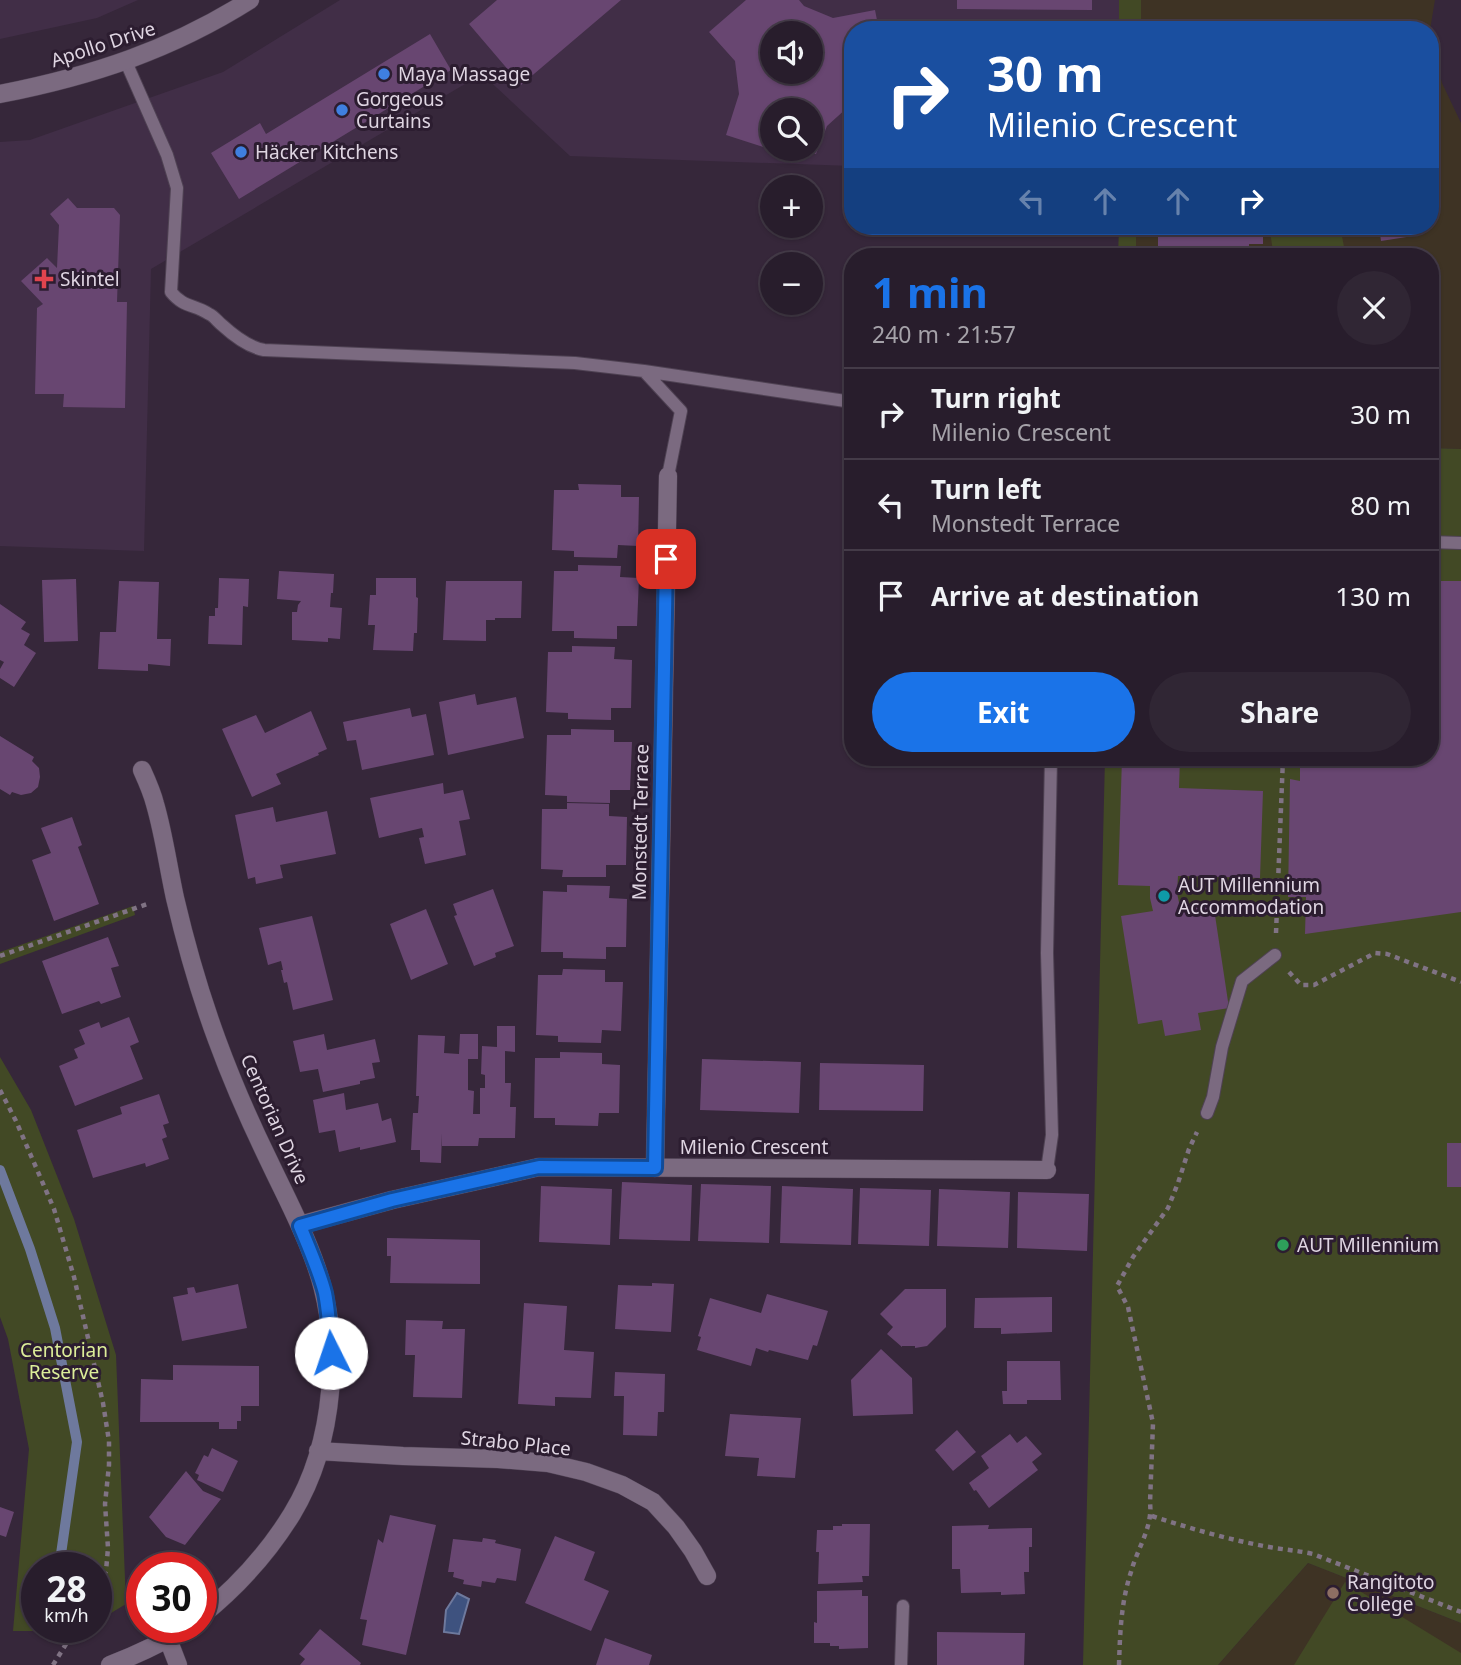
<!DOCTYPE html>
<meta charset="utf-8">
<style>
body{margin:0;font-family:"Noto Sans",sans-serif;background:#302634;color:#f1f3f6;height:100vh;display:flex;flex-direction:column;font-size:26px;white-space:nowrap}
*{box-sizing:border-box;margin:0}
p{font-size:23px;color:#a5a2a9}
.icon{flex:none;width:38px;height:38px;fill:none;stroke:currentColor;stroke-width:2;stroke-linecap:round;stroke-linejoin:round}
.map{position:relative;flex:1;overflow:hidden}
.panel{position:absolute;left:844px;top:248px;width:595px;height:518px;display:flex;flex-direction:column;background:#281d2c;border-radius:28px;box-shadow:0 2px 5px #0004,0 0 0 2px #443b48}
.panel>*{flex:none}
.hud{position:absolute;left:844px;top:21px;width:595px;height:214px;border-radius:28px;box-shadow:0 2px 5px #0004,0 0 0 2px #443b48;background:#1a4fa0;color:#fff;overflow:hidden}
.fabs{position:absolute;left:760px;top:21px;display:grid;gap:14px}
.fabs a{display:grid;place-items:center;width:63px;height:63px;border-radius:50%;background:#281d2c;box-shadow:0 2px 5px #0004,0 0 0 2px #443b48;font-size:35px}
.speed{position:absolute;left:21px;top:1552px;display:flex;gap:14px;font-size:35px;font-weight:700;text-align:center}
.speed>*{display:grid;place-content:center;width:91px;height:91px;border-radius:50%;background:#281d2c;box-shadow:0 2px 5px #0004,0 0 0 2px #443b48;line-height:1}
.speed small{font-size:18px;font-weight:400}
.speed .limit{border:10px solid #d22;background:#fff;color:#111}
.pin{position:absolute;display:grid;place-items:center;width:60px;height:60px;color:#fff;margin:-30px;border-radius:14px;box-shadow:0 4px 10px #0006}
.me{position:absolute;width:77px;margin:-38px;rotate:356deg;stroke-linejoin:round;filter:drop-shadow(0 0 5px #0008)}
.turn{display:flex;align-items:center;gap:24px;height:147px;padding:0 28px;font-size:32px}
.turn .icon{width:91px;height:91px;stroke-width:2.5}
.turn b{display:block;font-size:49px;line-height:60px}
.lanes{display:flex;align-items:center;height:66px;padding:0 28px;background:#0003;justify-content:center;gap:35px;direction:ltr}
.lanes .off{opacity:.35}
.round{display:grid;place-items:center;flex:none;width:74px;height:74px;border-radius:37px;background:#302634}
.overview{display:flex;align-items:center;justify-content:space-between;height:119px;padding:0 28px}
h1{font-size:42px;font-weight:700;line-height:52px;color:#1a73e8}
.action{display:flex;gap:14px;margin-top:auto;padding:14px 28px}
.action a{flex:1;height:80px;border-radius:42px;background:#1a73e8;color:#fff;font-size:28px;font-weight:700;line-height:80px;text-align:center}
.action a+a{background:#302634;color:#f1f3f6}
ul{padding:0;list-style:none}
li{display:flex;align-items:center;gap:21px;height:91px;padding:0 28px;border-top:2px solid #443b48}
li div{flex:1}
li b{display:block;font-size:26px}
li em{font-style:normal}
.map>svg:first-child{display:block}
</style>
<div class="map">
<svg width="1461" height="1665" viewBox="0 0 1461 1665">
<rect width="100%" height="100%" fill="#36273a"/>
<path fill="#412e47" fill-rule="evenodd" d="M0,0H138L97,18L0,39Z
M340,0H1119V30H852V166L570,156L482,74L151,269L144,551L0,546V142L30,140L223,72ZM772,33H810V72H772ZM772,110H810V149H772Z"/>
<path fill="#3e3324" d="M1141,0H1435L1430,30H1141Z
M1430,33L1442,83L1461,123V449L1430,448V257H1136V226H1430Z
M1308,1563L1461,1623V1665H1218Z"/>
<path fill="#424925" d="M1119,0H1141V30H1119Z
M1119,226H1136V257H1118Z
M1269,226H1340L1346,257H1274Z
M1430,448L1461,449V1623L1308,1563L1218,1665H1083L1105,758H1430Z
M133,906L135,915L0,964V952Z
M0,1057L31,1110L74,1219L116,1355L126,1604L96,1622V1568H37V1628H86L81,1631H13L29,1449L8,1339L0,1317Z
M1345,1582L1461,1653V1665H1294Z"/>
<path fill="#3e527f" stroke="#6e799d" stroke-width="2" d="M457,1593L469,1599L459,1634L444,1632L446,1610Z"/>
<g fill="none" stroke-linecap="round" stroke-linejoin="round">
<path stroke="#6e799d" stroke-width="10" d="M0,1170L30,1249L55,1328L77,1442L59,1568"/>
</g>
<path fill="#684671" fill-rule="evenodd" d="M497,0H621L521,85L469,24Z
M746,0H799L804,6L833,18L875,10L879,30H852V106L848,107L827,126L816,154H785L726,135L739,94L735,61L709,32ZM772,33H810V72H772ZM772,110H810V149H772Z
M957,0H1092V10L957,9Z
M430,34L451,70L239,199L211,153L260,123L266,134Z
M68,198L77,208H114L120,215L117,302H127L125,408L63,407L64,394H35L37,308L43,304L21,281L47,258L57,268L59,225L50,214Z
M1158,226H1263V244H1249V257H1158Z
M1379,226H1412L1413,236L1381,241Z
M578,484L621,485V497H639L638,546L618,545L617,558L574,557V551L552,550L554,490H579Z
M578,565L621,566L620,577L639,578L637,626H617V639L574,638V631H552L554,571H578Z
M279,571L334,574L333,593H331L330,607L342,608L340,639L328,638V642L292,640V612H297L298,605L301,601L277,599Z
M219,578L249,579L248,607L243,606L242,645L208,644L209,616H215V608H218Z
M376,578H416V597L418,598L417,633H414L413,651L373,650L375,625H368L370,595H376Z
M76,579L78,641L44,642L42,580Z
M119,581L159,582L157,639H171L170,666L148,664V671L98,669L100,632H116Z
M446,581H522L521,618H495V620H486V641L443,640Z
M1430,581H1461V912L1305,934L1306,897H1288L1290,779L1300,781V758H1430Z
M0,604L26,622L21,629L30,634L24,645L36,653L14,687L0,678V669L4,662L0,660Z
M572,646L615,647L614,659L632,660L631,708H611V720L568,719V713L546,712L548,652H572Z
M475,694L477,705L516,697L524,738L448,755L439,702Z
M410,708L412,717L426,714L434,755L362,770L356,740L347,741L343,722Z
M311,711L327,749L318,753L319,755L276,774L281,784L252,797L222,729L256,715L265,733Z
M571,729L614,730V742H632L630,790H610V803L567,802V796L545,795L547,735H571Z
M0,736L34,757L32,761L39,768L40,777L38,787L31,793L21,795L12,792L10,795L0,789Z
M1122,758H1180L1179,788L1263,791L1260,878L1178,876L1177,893L1180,907L1213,902L1229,1008L1198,1013L1201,1030L1165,1036L1162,1020L1138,1024L1121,916L1153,911L1150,898V886L1118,885Z
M443,783L444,794L463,790L470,819L459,821L466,855L425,864L419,838L424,837L422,828L379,838L370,798Z
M567,803L609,804V816L627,817L626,865H606V877H562L563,870L541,869L542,809H567Z
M273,807L276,822L327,811L336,854L280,865L283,878L256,884L255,877L248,879L235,815Z
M72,817L82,845L78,847L99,904L54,921L32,860L51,853L41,828Z
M567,885L610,886L609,898L627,899L626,947H606V959L563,958V952H541L543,891L567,892Z
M493,889L514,946L495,953L496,957L474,966L454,916L457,915L453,904Z
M426,909L448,964L411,980L390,924Z
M312,916L333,1000L293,1010L287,982L284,983L281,970H283L281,961L268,965L259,928Z
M108,937L119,966L111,968L121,997L101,1004L99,1001L62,1014L42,961Z
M563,969L605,970V982H623L621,1031L602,1030L601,1043L558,1042V1036L536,1035L538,975H562Z
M129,1017L139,1042L130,1046L143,1079L75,1106L59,1066L78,1058L74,1049L85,1044L79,1030L99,1022L101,1028Z
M497,1026H515V1052L505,1051V1083H511L510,1107H516L515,1138H479L478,1146H442V1133L441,1163L420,1162V1150H411L413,1113H418L419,1096H416L418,1035L445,1036L444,1053L459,1054L460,1034H478V1059H468V1090L474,1091L473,1114H480V1088H485V1075L481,1074L482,1046L497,1047Z
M324,1034L327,1050L375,1039L380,1062L372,1063L375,1078L360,1081V1084L323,1092L318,1069L300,1072L293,1041Z
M560,1052L602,1053V1064L620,1065L619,1113H599L598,1126L555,1125V1118H534L535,1058H560Z
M702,1059L801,1062L799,1113L700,1110Z
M820,1063L924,1065L923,1111L819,1110Z
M344,1093L346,1110L378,1103L382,1121L391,1118L396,1142L360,1150V1147L339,1152L335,1130L319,1133L313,1100Z
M159,1094L169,1123L163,1125L167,1137L162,1139L169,1159L146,1167L145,1163L93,1178L77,1130L122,1114L120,1107Z
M1447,1143H1461V1187H1447Z
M622,1182L692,1185L690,1241L619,1239Z
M701,1184L771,1186L769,1243L698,1241Z
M541,1186L612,1189L610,1245L539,1242Z
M782,1186L853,1189L851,1245L780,1243Z
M860,1188L931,1190L929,1246L858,1244Z
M939,1189L1010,1192L1008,1248L937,1246Z
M1018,1192L1089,1194L1087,1251L1017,1248Z
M387,1238L480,1240V1284L390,1283L391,1256H387Z
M652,1283L674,1284L671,1332L615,1329L618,1285L652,1286Z
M238,1284L247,1328L182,1341L173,1297L188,1294L187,1288L194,1287L196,1293Z
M905,1289H946V1327L927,1346L915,1348V1346H902V1347L887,1334L893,1327L880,1314Z
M767,1294L828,1311L817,1346L813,1345L808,1360L769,1350L768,1352L756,1348L751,1366L697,1350L701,1337L698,1336L710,1298L761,1313Z
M1052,1297V1332L1001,1334V1328H974L975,1298Z
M524,1303L567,1306L564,1350L594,1352L591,1398L555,1397V1406L518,1404Z
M406,1320L443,1321L442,1329H465L462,1398L413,1397L415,1355H405Z
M881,1349L912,1378L913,1414L853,1416L851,1380Z
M1007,1361H1060L1061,1400H1027V1404H1003L1002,1391H1007Z
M173,1365L259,1366V1406H241V1421H237V1429H219V1422H140L141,1379L173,1380Z
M615,1372L665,1374L664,1412H658L657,1436L623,1435L624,1396H614Z
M730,1414L801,1418L795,1478L757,1476L759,1458L725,1456Z
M957,1430L976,1452L953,1471L935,1450Z
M1010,1434L1017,1443L1026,1436L1042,1454L1032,1462L1038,1470L989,1508L976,1490L974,1491L969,1483L989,1468L981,1456Z
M212,1448L238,1461L223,1492L197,1480L199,1475L195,1473L204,1455L208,1457Z
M186,1471L203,1491L221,1499L185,1545L166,1537L149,1517Z
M0,1507L14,1512L6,1537L0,1535Z
M390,1515L436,1525L406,1655L362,1645L367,1620L360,1619L378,1539L383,1543Z
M842,1524H870L869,1576H862L863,1582L818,1584L819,1552H816L817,1530H833V1526H842Z
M989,1525L988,1529L1032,1528V1547H1029V1572H1024L1025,1594L1001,1595V1592L961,1593L960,1569H952V1526Z
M555,1536L595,1552L584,1580L609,1591L591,1631L525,1603Z
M483,1538L496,1540L495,1543L521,1549L516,1581L497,1578L495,1583L482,1581L481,1587L463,1584L464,1580L453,1577L454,1572H448L453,1539L482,1542Z
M862,1590V1596H868V1648L839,1649V1646H830V1643H814V1622L817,1623V1591Z
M320,1629L361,1663L360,1665H300L305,1659L299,1654Z
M937,1632L1025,1633L1024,1665H937Z
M605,1638L652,1655L649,1665H596Z"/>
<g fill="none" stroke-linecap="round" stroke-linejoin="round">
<defs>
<path id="lane" d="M126,62L167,155L177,188L171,292C184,308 194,304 209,314C214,316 217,321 222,325C234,336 248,347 264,350L575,363L644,371L681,411L668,476
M644,371L852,402
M1430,542L1461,543
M1207,1113L1213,1097L1222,1047L1242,981L1275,955
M1047,1170L1052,1135L1047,953L1051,758
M901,1665L903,1606"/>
<path id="street" d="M142,770C147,781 152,792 155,804C164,835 168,866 175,898C186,945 200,994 217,1040C232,1081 250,1122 269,1161C285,1195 303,1228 315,1263C343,1340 335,1443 292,1514C268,1553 237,1587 201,1616
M655,1168L668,476
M300,1225L392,1200L539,1167L1047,1170
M318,1451L403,1456L498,1459L548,1463L586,1472L622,1485L653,1502L676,1527L693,1551L707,1576
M168,1639L178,1665
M110,1665C136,1655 162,1643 186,1628"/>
<path id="secondary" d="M0,94C92,76 171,50 250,0"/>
</defs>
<use href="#lane" stroke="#4f4253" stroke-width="14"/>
<use href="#street" stroke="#4f4253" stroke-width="19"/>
<use href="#secondary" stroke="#4f4253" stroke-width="19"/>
<path stroke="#807384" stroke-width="4.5" stroke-dasharray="5 5" stroke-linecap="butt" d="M1276,933L1283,758
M0,956L150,903
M1289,972L1301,985H1314L1375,953L1387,954L1461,982
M0,1090L16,1121L54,1209L74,1277L103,1403L109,1441V1465L105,1504L108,1548L106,1571L96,1590
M1152,1516C1192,1529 1233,1541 1275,1548C1288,1550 1300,1551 1313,1554L1461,1612
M53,1665L76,1628
M1119,1665C1120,1633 1121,1602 1131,1572C1137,1549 1153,1527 1150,1503L1153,1423L1128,1307L1117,1286L1133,1257L1168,1208L1178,1183L1189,1149L1197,1132"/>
<use href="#lane" stroke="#7b6a80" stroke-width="12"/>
<use href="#street" stroke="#7b6a80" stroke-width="18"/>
<use href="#secondary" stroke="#7b6a80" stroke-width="18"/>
</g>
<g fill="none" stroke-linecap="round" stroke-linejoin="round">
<defs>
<path id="route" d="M331,1353C330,1333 329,1313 325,1293C319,1270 309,1248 300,1226L392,1200L539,1167L655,1168L666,559"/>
</defs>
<use href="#route" stroke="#114b97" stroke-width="18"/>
<use href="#route" stroke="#1a73e8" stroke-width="12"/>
</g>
<g fill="#3f7fe0" stroke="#2c1d30" stroke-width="2.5">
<circle cx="384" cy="74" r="7"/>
<circle cx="342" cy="110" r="7"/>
<circle cx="241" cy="152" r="7"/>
</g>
<path fill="#e0444e" stroke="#2c1d30" stroke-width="2.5" d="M40.5 268.5h7v7h7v7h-7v7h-7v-7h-7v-7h7z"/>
<circle fill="#0f9aa8" stroke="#2c1d30" stroke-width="2.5" cx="1164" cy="896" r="7"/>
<circle fill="#2e9e5b" stroke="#2c1d30" stroke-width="2.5" cx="1283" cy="1245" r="7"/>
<circle fill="#8d6e63" stroke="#2c1d30" stroke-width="2.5" cx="1333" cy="1593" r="7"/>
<g text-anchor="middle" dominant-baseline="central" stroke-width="6" stroke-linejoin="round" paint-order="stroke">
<g font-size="19" fill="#dfd5e2" stroke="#2c1d30">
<text transform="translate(103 44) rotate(-18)">Apollo Drive</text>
<text transform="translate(640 822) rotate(-89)">Monstedt Terrace</text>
<text transform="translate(275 1119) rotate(66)">Centorian Drive</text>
<text x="754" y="1147">Milenio Crescent</text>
<text transform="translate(516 1443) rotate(6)">Strabo Place</text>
</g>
<g font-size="19" fill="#dfd5e2" stroke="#2c1d30" text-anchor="start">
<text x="398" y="74">Maya Massage</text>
<text x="356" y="99">Gorgeous<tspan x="356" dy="22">Curtains</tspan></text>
<text x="255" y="152">Häcker Kitchens</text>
<text x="60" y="279">Skintel</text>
<text x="1178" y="885">AUT Millennium<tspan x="1178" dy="22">Accommodation</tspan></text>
<text x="1297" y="1245">AUT Millennium</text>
<text x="1347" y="1582">Rangitoto<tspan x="1347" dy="22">College</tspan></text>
</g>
<g font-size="19" fill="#dced99" stroke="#2c1d30">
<text x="64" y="1350">Centorian<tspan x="64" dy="22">Reserve</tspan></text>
</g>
</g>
</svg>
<div class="fabs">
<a><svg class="icon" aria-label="sound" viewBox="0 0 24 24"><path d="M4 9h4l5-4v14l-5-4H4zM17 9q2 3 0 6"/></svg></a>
<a><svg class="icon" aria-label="search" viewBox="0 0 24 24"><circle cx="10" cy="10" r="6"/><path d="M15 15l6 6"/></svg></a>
<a>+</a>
<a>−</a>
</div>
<div class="speed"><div>28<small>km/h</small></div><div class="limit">30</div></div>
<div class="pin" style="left:666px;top:559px;background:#d93025"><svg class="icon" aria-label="arrive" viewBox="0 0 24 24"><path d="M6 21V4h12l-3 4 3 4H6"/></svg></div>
<svg class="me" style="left:331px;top:1353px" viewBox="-20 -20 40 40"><circle r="19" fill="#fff"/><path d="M0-13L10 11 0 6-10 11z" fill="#1a73e8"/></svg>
<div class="hud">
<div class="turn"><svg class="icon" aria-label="right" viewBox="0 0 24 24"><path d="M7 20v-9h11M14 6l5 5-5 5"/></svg><div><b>30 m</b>Milenio Crescent</div></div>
<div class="lanes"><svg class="icon off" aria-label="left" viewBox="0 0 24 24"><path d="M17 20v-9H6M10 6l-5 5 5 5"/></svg><svg class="icon off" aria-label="ahead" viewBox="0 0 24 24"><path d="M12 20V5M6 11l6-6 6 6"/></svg><svg class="icon off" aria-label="ahead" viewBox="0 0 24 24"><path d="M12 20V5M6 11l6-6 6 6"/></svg><svg class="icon" aria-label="right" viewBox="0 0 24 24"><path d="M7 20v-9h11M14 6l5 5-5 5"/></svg></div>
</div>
<section class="panel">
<div class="overview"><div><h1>1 min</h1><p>240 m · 21:57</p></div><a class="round"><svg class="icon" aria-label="close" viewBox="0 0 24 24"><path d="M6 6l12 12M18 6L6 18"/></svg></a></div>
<ul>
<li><svg class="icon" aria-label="right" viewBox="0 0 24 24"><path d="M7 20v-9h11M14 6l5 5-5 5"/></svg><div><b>Turn right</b><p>Milenio Crescent</p></div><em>30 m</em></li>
<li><svg class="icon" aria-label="left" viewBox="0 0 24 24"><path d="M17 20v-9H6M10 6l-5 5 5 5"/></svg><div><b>Turn left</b><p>Monstedt Terrace</p></div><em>80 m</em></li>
<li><svg class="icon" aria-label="arrive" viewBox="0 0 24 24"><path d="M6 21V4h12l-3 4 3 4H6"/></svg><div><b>Arrive at destination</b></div><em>130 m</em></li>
</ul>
<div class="action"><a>Exit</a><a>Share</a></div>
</section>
</div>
